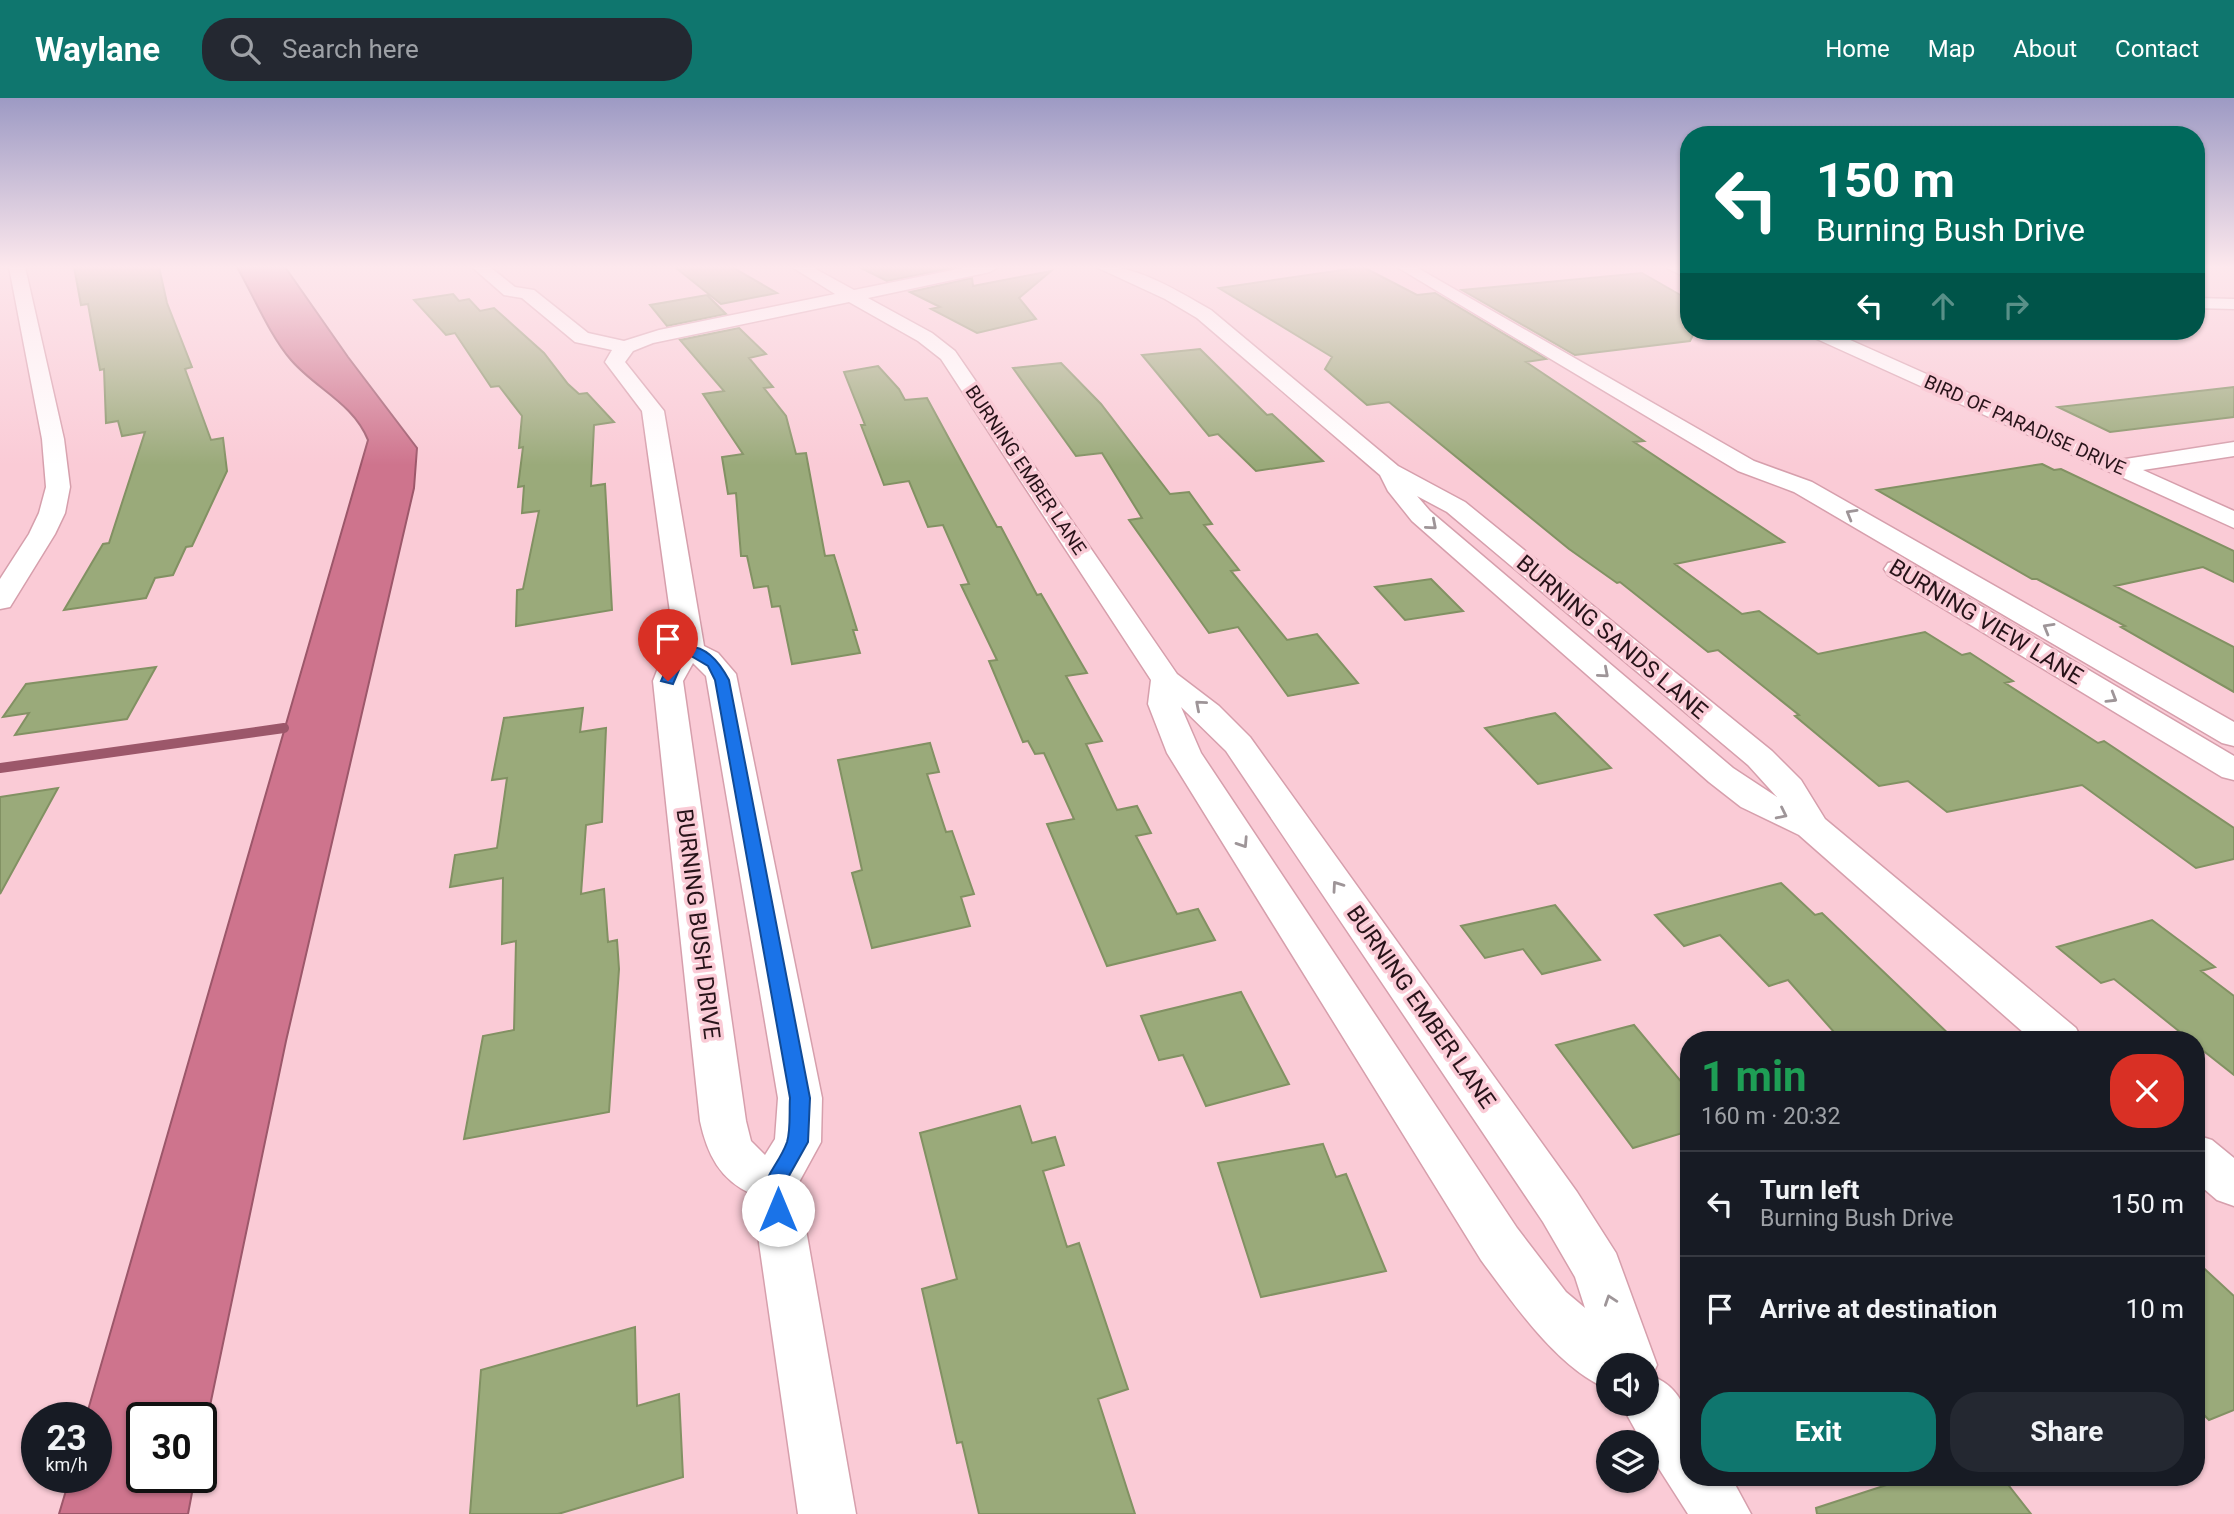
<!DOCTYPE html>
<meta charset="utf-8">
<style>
body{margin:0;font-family:Roboto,sans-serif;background:#242831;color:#f1f3f6;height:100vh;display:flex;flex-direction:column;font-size:26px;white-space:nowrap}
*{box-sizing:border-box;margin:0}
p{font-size:23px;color:#9ea1a6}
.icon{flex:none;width:38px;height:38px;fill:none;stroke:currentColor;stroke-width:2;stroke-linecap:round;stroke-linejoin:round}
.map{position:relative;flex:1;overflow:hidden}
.side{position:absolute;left:1680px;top:933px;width:525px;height:455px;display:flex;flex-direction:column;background:#171b24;border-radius:28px;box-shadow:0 2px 5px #0004}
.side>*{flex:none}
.banner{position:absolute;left:1680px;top:28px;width:525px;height:214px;border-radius:28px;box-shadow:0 2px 5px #0004;background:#00695c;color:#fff;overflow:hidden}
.tools{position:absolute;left:1596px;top:1255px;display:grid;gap:14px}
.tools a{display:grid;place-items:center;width:63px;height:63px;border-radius:50%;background:#171b24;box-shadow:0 2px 5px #0004;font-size:35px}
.speed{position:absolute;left:21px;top:1304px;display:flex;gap:14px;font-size:35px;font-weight:700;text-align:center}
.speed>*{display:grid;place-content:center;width:91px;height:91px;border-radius:50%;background:#171b24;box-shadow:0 2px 5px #0004;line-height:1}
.speed small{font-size:18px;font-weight:400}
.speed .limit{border:4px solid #111;border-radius:10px;background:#fff;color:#111}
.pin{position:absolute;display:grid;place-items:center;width:60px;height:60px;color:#fff;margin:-72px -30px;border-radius:50% 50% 50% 0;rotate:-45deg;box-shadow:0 0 7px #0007}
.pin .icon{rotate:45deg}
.me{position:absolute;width:77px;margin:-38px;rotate:0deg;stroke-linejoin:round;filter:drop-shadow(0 0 5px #0008)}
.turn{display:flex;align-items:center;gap:24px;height:147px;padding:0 21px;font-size:32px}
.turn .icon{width:91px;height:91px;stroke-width:2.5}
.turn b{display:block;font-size:49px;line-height:60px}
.lanes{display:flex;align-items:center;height:66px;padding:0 21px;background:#0003;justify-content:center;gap:35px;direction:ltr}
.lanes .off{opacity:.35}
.round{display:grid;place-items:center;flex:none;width:74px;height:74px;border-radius:28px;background:#242831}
.headline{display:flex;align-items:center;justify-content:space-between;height:119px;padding:0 21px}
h1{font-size:42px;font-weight:700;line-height:52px;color:#1e9e55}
.button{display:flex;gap:14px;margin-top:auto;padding:14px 21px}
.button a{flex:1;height:80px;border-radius:28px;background:#0f766e;color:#fff;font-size:28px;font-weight:700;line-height:80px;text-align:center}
.button a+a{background:#242831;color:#f1f3f6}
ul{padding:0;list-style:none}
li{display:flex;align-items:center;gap:21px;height:105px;padding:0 21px;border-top:2px solid #363941}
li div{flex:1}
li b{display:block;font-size:26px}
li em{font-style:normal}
header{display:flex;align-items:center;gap:42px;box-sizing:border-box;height:98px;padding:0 35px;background:#0f766e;color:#fff}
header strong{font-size:33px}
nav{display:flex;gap:38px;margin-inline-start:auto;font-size:24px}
.search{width:490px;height:63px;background:#242831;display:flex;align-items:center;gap:18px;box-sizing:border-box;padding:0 24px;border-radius:28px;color:#9ea1a6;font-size:26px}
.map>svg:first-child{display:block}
</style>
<header>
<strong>Waylane</strong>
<div class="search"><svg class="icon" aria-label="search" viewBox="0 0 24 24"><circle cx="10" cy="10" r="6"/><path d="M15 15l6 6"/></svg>Search here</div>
<nav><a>Home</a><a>Map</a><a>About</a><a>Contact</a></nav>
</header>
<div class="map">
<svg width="2234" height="1416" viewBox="0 0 2234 1416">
<rect width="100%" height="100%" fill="#facbd6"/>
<path fill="#ce748d" stroke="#9c576a" stroke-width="2" d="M237,169H285L348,259L417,350L414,390L286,943L201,1351V1320H142V1379H195L188,1416H59L70,1379H96V1320L86,1319L368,342C353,305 316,291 291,262C270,238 253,197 237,169Z"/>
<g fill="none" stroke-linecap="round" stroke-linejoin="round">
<path stroke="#9c576a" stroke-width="10" d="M0,670L284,630"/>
</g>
<path fill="#9aaa7a" stroke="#829163" stroke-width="2" d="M74,169H159L167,205L192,269L185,271L211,342L223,340L227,373L192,448L186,449L173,477L155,480L146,500L64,512L103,446L109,445L145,334L122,338L118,323L106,325L104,271L100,272L88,206L81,207Z
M675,169H732L777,195L721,206Z
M859,169H957L887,183Z
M1363,169L1417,197L1435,195L1546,261L1526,264L1644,343L1634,344L1784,444L1675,466L1742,516L1759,513L1818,556L1925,534L1962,557L1970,555L2013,583L2005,585L2098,645L2104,643L2234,730V761L2196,770L2082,687L1947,714L1908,683L1879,688L1795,618L1799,617L1718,552L1708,554L1620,484L1617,485L1569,451L1389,304L1367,307L1325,271L1332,259L1219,190Z
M1051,173L1019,200L1036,221L977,235L931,211L940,209L910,194L972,180L973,188Z
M1642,175L1689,202V233H1695L1690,243L1575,257L1462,192Z
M453,196L459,203L469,201L480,213L494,210L544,255L568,286L579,296L587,295L614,324L594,327L591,388L605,386L612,512L516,528L517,492L523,491L539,413L522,415L524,388L518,389L523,349L519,350L522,318L499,288L491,289L455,235L446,237L414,202Z
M707,197L726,216L667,228L650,207Z
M739,230L766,256L749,260L773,289L764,290L786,318L796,356L806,355L825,458L834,457L857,532H853L860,555L792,566L780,508L772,509L768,488L754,490L747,458H741L736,395L728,396L722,359L743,356L703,296L724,293L680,242Z
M1200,251L1267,317L1272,316L1323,363L1256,373L1218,336L1209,338L1142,257Z
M1061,265L1101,306L1170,396L1189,394L1212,426L1204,427L1239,472L1231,473L1287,542L1317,536L1358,585L1288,598L1238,529L1209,535L1129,422L1142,420L1102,355L1076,358L1013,270Z
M878,268L899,291L905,302L927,300L997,429H1001L1037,497L1041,496L1087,575L1066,578L1102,643L1086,646L1117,712L1137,708L1151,735L1136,738L1177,816L1198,811L1215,842L1107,868L1047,726L1074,721L1044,655L1035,656L1028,643L1023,644L989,563L997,562L961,487L969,486L943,427L928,429L909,383L884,387L861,327H865L844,274Z
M2234,289V319L2110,334L2058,309Z
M2042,366L2054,372L2061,371L2234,453V484L2203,469L2115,488L2234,549V594L2121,529L2125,528L2037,481H2032L1877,392Z
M1431,481L1463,513L1405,522L1375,489Z
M156,569L127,621L15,637L29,615L3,619L26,586Z
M583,610L580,634L606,630L602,724L586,727L581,796L604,791L608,844L617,842L619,871L609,1014L464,1041L483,938L514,932L516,843L502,846L503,780L450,789L455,757L497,750L507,680L492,682L504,620Z
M1555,615L1611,670L1538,686L1485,630Z
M930,645L939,674L927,676L946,734L952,733L974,796L961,799L970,828L872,850L852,775L862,772L838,662Z
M58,690L0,796V699Z
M1781,785L1815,817L1822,815L1955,942H1841L1788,882L1769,888L1720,837L1684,848L1655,817Z
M1555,807L1600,862L1542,876L1523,851L1485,860L1461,828Z
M2152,822L2215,869L2201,873L2234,898V977L2196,947V942H2190L2114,881L2101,885L2057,849Z
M1241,894L1289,986L1206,1008L1183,957L1159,962L1141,918Z
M1634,927L1689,993V1033L1633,1050L1556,947Z
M1020,1008L1032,1045L1055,1039L1064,1067L1043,1073L1067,1149L1079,1145L1128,1291L1098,1301L1135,1416H979L962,1344L957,1345L922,1191L957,1181L920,1035Z
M1323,1046L1336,1079L1346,1076L1386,1173L1261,1199L1218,1065Z
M2196,1163L2234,1198V1312L2209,1322L2196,1309Z
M635,1229L637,1308L679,1296L683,1379L558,1416H470L481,1272Z
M1911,1379H2002L2031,1416H1817L1816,1410Z"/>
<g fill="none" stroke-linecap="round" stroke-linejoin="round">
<defs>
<path id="minor" d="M9,169H25L64,341L70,389L65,415L55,436L10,509L0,511V481L29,436L39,415L46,389L42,341Z
M472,169H490L515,189L534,192L588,235L624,243L659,232L835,196L792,169H812L854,192L968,169H998L990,174L868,200L932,235L955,253L1177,576L1219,608L1250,639L1577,1094L1616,1155L1657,1267L1652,1278C1696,1296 1689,1339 1689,1379H1731L1751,1416H1688L1647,1352V1344H1642L1621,1306H1647V1267H1608V1291C1558,1271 1513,1205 1481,1162L1167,655L1148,606L1151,582L941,261L918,243L849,204L653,245L633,253L625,264L664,313L704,548L718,555L736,576L822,1000L821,1044L798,1086L856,1416H798L752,1096C720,1082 707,1056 700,1023L653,583L660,565L675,550L642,313L605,264L612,252L575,244L522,200L504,197ZM693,565L706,578L778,1000L775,1041L765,1057L751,1043L746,1023L683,583ZM1181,609L1226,653L1543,1124L1575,1179L1585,1210L1566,1194L1517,1130L1201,655Z
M1096,169C1134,165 1177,193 1211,212L1398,368L1465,404L1772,653L1801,682L1825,721L2076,930L2082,942H2032L1799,737L1741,709L1709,684L1412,423L1388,393L1380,377L1197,220L1165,201ZM1417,398L1447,414L1748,667L1777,699L1733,670L1430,413Z
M1397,169H1416L1754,363L1812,384L2234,624V648L2222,645L1794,394L1738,373Z
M1665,169L1689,170V181Z
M2196,200L2234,201V211L2196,210Z
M1805,233H1830L2119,362L2234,344V358L2143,372L2234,413V430L1808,237Z
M1898,463L1908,465L2234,658V682L2222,679L1888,477L1884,471L1888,465Z
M2196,1037L2212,1042L2234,1060V1108L2217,1102L2196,1084Z"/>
</defs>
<use href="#minor" stroke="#d69fac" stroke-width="3"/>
<use href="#minor" fill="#fff" fill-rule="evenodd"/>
</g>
<defs><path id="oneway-chevron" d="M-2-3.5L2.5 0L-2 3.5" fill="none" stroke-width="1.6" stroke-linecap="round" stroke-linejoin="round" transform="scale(1.75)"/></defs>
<g stroke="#9e9598">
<use href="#oneway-chevron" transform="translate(1851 416) rotate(-150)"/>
<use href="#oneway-chevron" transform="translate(1432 427) rotate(41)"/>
<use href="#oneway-chevron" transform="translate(2048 530) rotate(-150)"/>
<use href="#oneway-chevron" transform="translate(1604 575) rotate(41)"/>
<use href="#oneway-chevron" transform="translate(2112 600) rotate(31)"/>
<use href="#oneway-chevron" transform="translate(1200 607) rotate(-139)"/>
<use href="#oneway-chevron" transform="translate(1782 716) rotate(26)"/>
<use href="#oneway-chevron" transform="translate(1243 745) rotate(57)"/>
<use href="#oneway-chevron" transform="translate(1337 788) rotate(-125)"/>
<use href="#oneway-chevron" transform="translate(1610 1202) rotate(-109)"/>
</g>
<linearGradient id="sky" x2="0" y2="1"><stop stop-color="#9d9ac4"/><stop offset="0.46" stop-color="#fde8ed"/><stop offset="1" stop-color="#fde8ed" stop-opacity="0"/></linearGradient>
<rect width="2234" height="367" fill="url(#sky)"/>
<path fill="#1a73e8" stroke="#114b97" stroke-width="2" d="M685,549C706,546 721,567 729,582L810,1000L808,1044L785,1085L789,1112L786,1119L778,1122L771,1119C753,1081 776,1075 787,1044C791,1031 789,1013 790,1000L715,582L708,568L691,558L681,567L673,586L661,583L670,562Z"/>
<g text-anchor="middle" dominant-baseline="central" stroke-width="7" stroke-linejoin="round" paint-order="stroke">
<g font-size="19" fill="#271319" stroke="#facbd6">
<text transform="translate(2025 327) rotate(24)">BIRD OF PARADISE DRIVE</text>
<text transform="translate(1026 372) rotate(56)">BURNING EMBER LANE</text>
</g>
<g font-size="23" fill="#271319" stroke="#facbd6">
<text transform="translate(1986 524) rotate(31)">BURNING VIEW LANE</text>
<text transform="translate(1612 539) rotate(40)">BURNING SANDS LANE</text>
<text transform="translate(698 826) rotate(83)">BURNING BUSH DRIVE</text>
<text transform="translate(1421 909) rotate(55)">BURNING EMBER LANE</text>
</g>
</g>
</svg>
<div class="tools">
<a><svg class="icon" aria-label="sound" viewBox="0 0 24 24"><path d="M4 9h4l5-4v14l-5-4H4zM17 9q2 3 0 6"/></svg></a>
<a><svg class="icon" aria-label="layers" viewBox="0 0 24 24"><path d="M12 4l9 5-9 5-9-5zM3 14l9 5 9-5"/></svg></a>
</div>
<div class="speed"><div>23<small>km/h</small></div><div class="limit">30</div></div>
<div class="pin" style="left:668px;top:583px;background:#d93025"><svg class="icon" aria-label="arrive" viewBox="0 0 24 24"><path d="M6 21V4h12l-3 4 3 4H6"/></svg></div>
<svg class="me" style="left:778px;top:1112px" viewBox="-20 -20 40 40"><circle r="19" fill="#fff"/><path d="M0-13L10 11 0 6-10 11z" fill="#1a73e8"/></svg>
<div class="banner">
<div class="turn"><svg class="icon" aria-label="left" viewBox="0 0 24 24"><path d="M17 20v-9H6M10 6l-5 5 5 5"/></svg><div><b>150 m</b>Burning Bush Drive</div></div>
<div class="lanes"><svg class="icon" aria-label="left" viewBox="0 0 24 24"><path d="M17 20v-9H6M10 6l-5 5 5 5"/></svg><svg class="icon off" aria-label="ahead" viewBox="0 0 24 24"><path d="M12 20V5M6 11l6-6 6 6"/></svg><svg class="icon off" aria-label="right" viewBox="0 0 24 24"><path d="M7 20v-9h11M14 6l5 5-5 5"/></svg></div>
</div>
<section class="side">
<div class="headline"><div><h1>1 min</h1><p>160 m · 20:32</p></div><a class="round" style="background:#d93025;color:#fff"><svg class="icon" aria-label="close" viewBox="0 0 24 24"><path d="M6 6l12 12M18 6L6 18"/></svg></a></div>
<ul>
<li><svg class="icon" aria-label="left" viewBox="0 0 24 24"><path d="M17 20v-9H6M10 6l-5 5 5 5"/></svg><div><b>Turn left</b><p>Burning Bush Drive</p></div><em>150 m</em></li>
<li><svg class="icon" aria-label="arrive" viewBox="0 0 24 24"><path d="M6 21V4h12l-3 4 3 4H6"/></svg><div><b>Arrive at destination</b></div><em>10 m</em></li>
</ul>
<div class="button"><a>Exit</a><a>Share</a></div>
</section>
</div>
